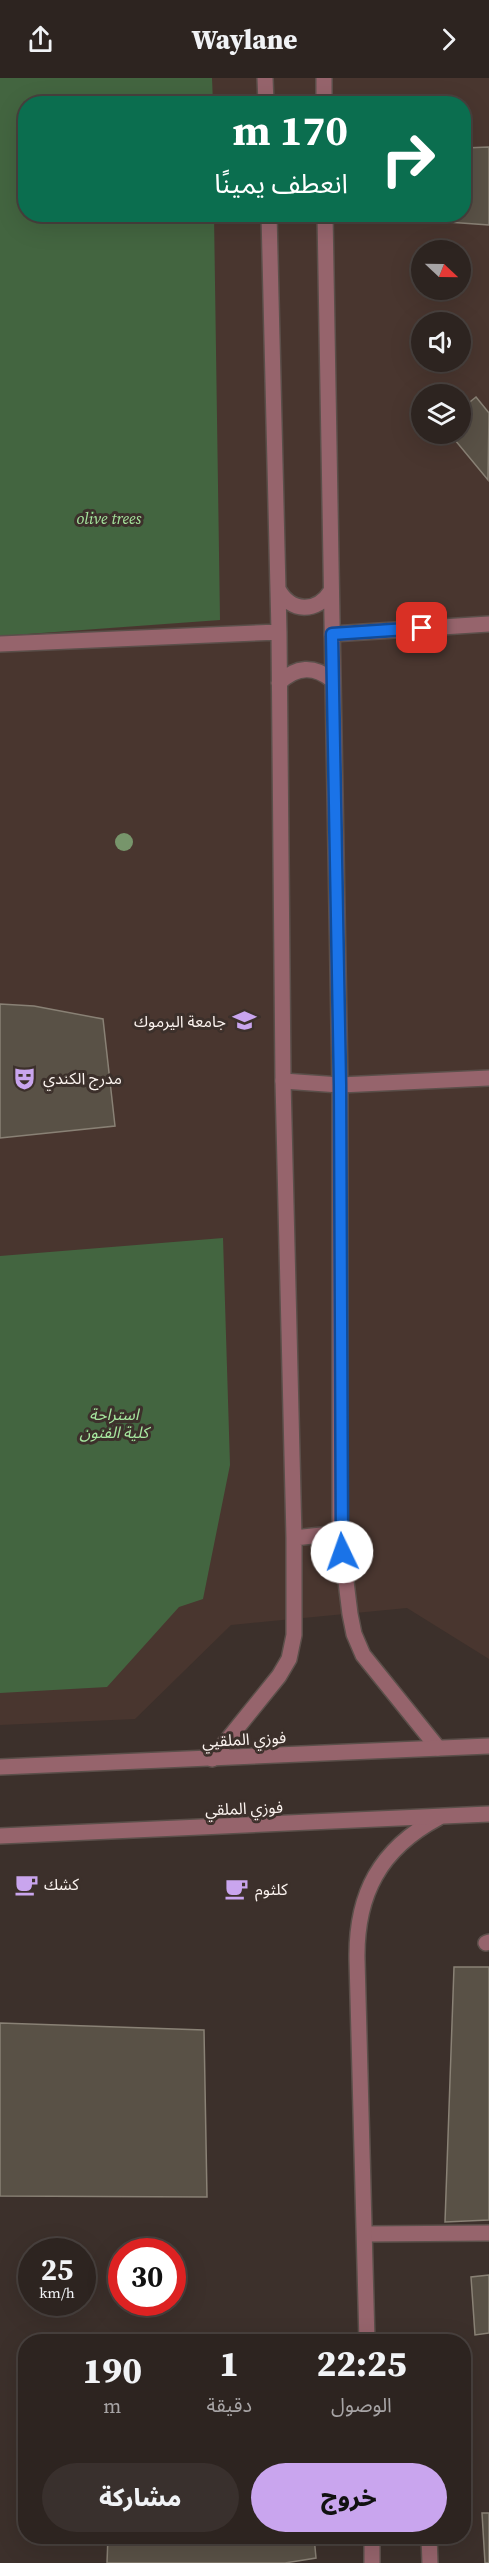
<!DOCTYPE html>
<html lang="ar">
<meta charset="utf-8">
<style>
body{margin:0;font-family:"Source Serif 4","Noto Sans Arabic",serif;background:#39302d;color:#f1f3f6;direction:rtl;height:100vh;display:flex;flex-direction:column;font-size:22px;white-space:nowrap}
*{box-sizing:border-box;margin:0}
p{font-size:20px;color:#a7a4a5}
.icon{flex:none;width:33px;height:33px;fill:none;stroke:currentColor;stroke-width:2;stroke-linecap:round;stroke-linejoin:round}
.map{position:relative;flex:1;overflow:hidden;direction:ltr}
.sheet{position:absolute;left:18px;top:2256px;width:453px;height:210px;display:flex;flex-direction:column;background:#2d2420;border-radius:24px;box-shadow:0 6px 24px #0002,0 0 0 2px #48413e;direction:rtl}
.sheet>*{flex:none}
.hud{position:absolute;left:18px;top:18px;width:453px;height:126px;border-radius:24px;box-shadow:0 6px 24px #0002,0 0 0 2px #48413e;direction:rtl;background:#0b6e4f;color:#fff;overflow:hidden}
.needle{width:39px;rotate:112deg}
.fabs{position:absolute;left:411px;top:162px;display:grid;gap:12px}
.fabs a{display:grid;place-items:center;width:60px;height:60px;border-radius:50%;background:#2d2420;box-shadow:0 6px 24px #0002,0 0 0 2px #48413e;font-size:30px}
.speed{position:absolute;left:18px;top:2160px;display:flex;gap:12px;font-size:30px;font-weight:700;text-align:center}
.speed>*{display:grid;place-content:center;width:78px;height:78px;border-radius:50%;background:#2d2420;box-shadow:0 6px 24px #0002,0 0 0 2px #48413e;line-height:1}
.speed small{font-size:15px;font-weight:400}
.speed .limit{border:9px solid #d22;background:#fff;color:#111}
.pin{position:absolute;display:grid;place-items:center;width:51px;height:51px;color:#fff;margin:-26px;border-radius:12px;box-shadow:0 3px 9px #0006}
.me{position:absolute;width:66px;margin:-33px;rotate:357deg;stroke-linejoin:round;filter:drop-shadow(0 0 4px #0008)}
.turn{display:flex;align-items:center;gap:21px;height:126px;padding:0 24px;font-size:27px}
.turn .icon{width:78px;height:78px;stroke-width:2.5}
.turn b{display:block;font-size:42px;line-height:51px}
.eta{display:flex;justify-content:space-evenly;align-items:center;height:102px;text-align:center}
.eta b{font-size:36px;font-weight:800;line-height:42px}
.primary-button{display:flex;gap:12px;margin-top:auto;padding:12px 24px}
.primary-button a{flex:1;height:69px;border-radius:36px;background:#c9a5ee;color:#111;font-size:24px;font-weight:800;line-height:69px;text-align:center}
.primary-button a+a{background:#39302d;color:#f1f3f6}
header{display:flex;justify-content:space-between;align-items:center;height:78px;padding:0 24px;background:#2d2420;font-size:27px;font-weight:800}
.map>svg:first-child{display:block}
</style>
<header><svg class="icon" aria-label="forward" viewBox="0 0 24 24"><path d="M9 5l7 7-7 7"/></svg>Waylane<svg class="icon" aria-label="share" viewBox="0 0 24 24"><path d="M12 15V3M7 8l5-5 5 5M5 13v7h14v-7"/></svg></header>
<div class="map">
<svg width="489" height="2485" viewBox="0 0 489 2485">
<rect width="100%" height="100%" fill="#3c302b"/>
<path fill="#49362f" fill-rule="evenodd" d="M0,0H489V1581L407,1530L231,1547L135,1641L0,1647ZM26,26H464V136H26ZM422,172H460V212H422ZM422,244H460V284H422ZM422,316H460V356H422Z"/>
<path fill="#436540" d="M0,0H212L213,25L26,26V136L214,137L220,542L0,558Z
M223,1160L230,1387L203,1521L179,1529L107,1609L0,1615V1178Z"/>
<path fill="#595146" stroke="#898175" stroke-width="1.5" d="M489,69V147L420,142L421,136H464V70Z
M476,319L489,335L488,402L450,356H460V332Z
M0,926L34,928L103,941L115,1048L0,1060Z
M454,1889H489V2142L445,2144Z
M0,1945L204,1952L207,2119L0,2118Z
M489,2197V2255L475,2257L471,2199Z
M482,2435H489V2485H485Z
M108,2458H314L316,2480L285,2485H107Z"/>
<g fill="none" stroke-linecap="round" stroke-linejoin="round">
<defs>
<path id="service" d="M332,556L489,546
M283,1003L340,1007L489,1000
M486,1865L489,1864
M365,2156L489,2155
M429,2458L430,2485"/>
<path id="minor" d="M265,0L266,26
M324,0V26
M325,136L340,1007V1455L350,1536L354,1556L363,1577L438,1670
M278,511C291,535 317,535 331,513
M0,566L279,554
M279,605C296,588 314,587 332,602
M294,1460L340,1455
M212,1681L279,1598L289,1581L294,1557V1460L283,1003L279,554L269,136
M367,2264L357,1881C356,1816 380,1771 438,1740
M372,2458V2485"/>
<path id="tertiary" d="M0,1689L489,1668
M0,1758L489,1736"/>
</defs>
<use href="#service" stroke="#5b4f4a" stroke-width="18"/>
<use href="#minor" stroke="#5b4f4a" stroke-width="18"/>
<use href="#tertiary" stroke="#5b4f4a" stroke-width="18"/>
<use href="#service" stroke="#96646c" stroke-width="15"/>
<use href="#minor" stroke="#96646c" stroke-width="15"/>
<use href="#tertiary" stroke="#96646c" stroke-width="15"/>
</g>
<circle fill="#77956b" cx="124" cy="764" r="9"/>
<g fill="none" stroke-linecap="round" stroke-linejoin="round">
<defs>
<path id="route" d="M342,1474L340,1007L332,556L422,550"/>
</defs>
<use href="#route" stroke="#114b97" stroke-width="15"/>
<use href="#route" stroke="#1a73e8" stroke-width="10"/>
</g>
<defs>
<symbol id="university-bare" viewBox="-9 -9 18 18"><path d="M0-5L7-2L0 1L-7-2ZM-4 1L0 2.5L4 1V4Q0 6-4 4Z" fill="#c9a5ee" stroke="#3c302b" stroke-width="2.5" paint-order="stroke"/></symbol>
<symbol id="theatre-bare" viewBox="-9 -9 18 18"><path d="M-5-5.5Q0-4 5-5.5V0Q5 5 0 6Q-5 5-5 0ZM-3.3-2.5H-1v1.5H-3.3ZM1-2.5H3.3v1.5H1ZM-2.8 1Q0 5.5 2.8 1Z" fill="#c9a5ee" stroke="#3c302b" stroke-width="2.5" paint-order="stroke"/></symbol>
<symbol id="cafe-bare" viewBox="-9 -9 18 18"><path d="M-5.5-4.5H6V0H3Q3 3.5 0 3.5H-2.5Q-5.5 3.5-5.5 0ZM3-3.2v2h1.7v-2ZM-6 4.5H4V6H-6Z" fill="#c9a5ee" stroke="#3c302b" stroke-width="2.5" paint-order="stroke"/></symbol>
</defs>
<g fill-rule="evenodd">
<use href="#university-bare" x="228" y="926" width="33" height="33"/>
<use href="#theatre-bare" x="8" y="984" width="33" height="33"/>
<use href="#cafe-bare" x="10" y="1790" width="33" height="33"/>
<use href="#cafe-bare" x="220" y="1794" width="33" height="33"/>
</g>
<g text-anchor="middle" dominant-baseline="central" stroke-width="6" stroke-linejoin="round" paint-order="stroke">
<g font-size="16" font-style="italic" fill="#a7e79f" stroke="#3c302b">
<text x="109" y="440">olive trees</text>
<text x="114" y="1336">استراحة<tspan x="114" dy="18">كلية الفنون</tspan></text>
</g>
<g font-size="16" fill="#fbf3ef" stroke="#3c302b" text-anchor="start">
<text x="226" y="943" text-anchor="end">جامعة اليرموك</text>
<text x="43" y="1000">مدرج الكندي</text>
<text x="44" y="1806">كشك</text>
<text x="255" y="1811">كلثوم</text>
</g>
<g font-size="16" fill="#fbf3ef" stroke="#3c302b">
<text transform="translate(244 1661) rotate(-3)">فوزي الملقيي</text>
<text transform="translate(244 1730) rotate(-2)">فوزي الملقي</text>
</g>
</g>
</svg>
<div class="fabs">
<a><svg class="needle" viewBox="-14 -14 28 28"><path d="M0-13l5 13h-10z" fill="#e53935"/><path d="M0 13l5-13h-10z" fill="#a7a4a5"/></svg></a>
<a><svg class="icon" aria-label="sound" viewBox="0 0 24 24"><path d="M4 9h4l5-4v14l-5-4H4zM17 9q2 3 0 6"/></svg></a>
<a><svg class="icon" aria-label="layers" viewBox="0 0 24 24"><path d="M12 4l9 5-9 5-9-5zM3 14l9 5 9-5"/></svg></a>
</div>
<div class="speed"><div>25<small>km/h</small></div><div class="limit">30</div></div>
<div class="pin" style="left:422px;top:550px;background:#d93025"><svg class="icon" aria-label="arrive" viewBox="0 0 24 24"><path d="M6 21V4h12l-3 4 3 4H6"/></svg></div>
<svg class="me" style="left:342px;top:1474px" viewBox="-20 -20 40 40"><circle r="19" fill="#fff"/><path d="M0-13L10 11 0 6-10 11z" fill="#1a73e8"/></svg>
<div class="hud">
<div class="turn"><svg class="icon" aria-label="right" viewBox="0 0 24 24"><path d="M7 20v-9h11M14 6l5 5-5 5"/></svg><div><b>170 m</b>انعطف يمينًا</div></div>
</div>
<section class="sheet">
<div class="eta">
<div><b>22:25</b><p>الوصول</p></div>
<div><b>1</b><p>دقيقة</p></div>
<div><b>190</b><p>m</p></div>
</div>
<div class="primary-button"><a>خروج</a><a>مشاركة</a></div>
</section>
</div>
